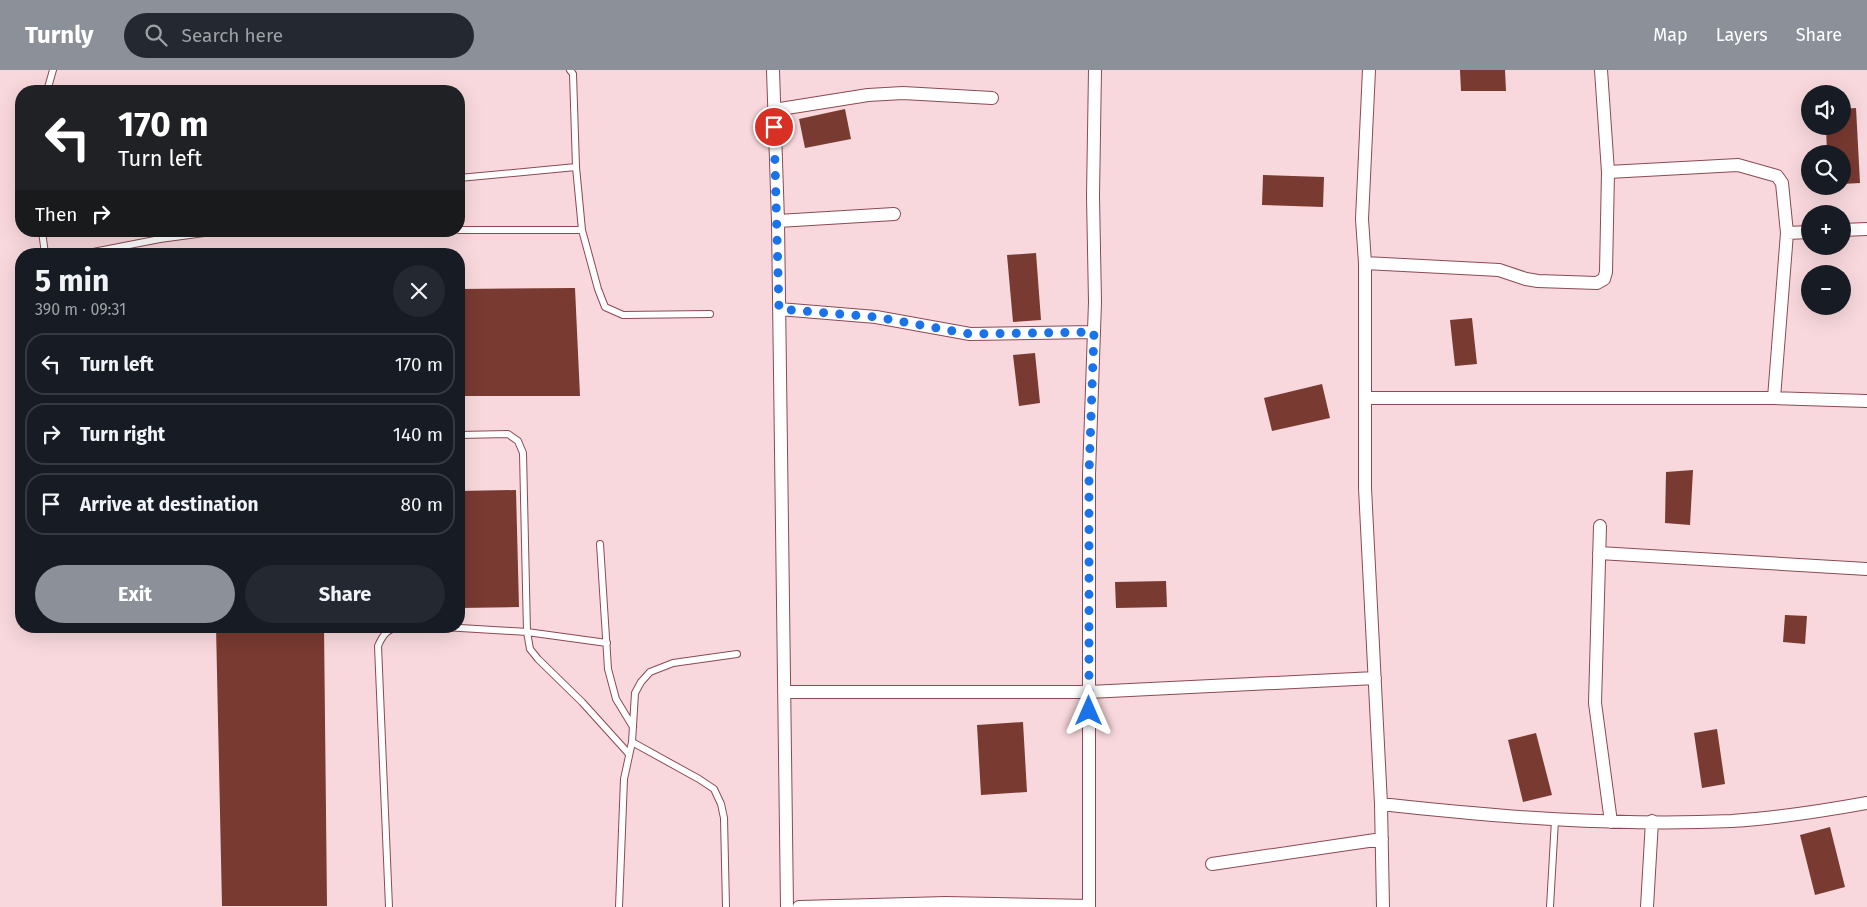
<!DOCTYPE html>
<meta charset="utf-8">
<style>
body{margin:0;font-family:"Fira Sans",sans-serif;background:#242831;color:#f1f3f6;height:100vh;display:flex;flex-direction:column;font-size:19px;white-space:nowrap}
*{box-sizing:border-box;margin:0}
p{font-size:16px;color:#9ea1a6}
.icon{flex:none;width:28px;height:28px;fill:none;stroke:currentColor;stroke-width:2;stroke-linecap:round;stroke-linejoin:round}
.map{position:relative;flex:1;overflow:hidden}
.details{position:absolute;left:15px;top:178px;width:450px;height:385px;display:flex;flex-direction:column;background:#171b24;border-radius:20px;box-shadow:0 5px 20px #0002}
.details>*{flex:none}
.hud{position:absolute;left:15px;top:15px;width:450px;height:152px;border-radius:20px;box-shadow:0 5px 20px #0002;background:#202124;color:#fff;overflow:hidden}
.fabs{position:absolute;left:1801px;top:15px;display:grid;gap:10px}
.fabs a{display:grid;place-items:center;width:50px;height:50px;border-radius:50%;background:#171b24;box-shadow:0 5px 20px #0002;font-size:25px}
.pin{position:absolute;display:grid;place-items:center;width:42px;height:42px;color:#fff;margin:-21px;border:2px solid #fff;border-radius:50%;box-shadow:0 1px 5px #0007}
.me{position:absolute;width:55px;margin:-28px;rotate:0deg;stroke-linejoin:round;filter:drop-shadow(0 0 4px #0008)}
.turn{display:flex;align-items:center;gap:18px;height:105px;padding:0 20px;font-size:22px}
.turn .icon{width:65px;height:65px;stroke-width:2.5}
.turn b{display:block;font-size:35px;line-height:42px}
.then{display:flex;align-items:center;height:48px;padding:0 20px;background:#0003;gap:10px;font-size:19px}
.round{display:grid;place-items:center;flex:none;width:52px;height:52px;border-radius:26px;background:#242831}
.headline{display:flex;align-items:center;justify-content:space-between;height:85px;padding:0 20px}
h1{font-size:30px;font-weight:700;line-height:38px}
.cta{display:flex;gap:10px;margin-top:auto;padding:10px 20px}
.cta a{flex:1;height:58px;border-radius:30px;background:#8c9099;color:#fff;font-size:20px;font-weight:700;line-height:58px;text-align:center}
.cta a+a{background:#242831;color:#f1f3f6}
ul{padding:0;list-style:none}
li{display:flex;align-items:center;gap:15px;height:62px;margin:0 10px 8px;padding:0 10px;border:2px solid #363941;border-radius:20px}
li div{flex:1}
li b{display:block;font-size:19px}
li em{font-style:normal}
header{display:flex;align-items:center;gap:30px;box-sizing:border-box;height:70px;padding:0 25px;background:#8c9099;color:#fff}
header strong{font-size:24px}
nav{display:flex;gap:28px;margin-inline-start:auto;font-size:18px}
.search{width:350px;height:45px;background:#242831;display:flex;align-items:center;gap:12px;box-sizing:border-box;padding:0 18px;border-radius:28px;color:#9ea1a6;font-size:19px}
.map>svg:first-child{display:block}
</style>
<header>
<strong>Turnly</strong>
<div class="search"><svg class="icon" aria-label="search" viewBox="0 0 24 24"><circle cx="10" cy="10" r="6"/><path d="M15 15l6 6"/></svg>Search here</div>
<nav><a>Map</a><a>Layers</a><a>Share</a></nav>
</header>
<div class="map">
<svg width="1867" height="837" viewBox="0 0 1867 837">
<rect width="100%" height="100%" fill="#f8d8dc"/>
<path fill="#783a31" d="M1460,0H1505L1506,21H1461Z
M1856,38L1860,113L1842,114V84H1827L1826,56H1842V39Z
M845,39L851,69L805,78L799,49Z
M1263,105L1324,107L1323,137L1262,135Z
M1036,183L1041,250L1013,252L1007,185Z
M575,218L580,326H459V219Z
M1472,248L1477,294L1455,296L1450,250Z
M1035,283L1040,333L1019,336L1013,285Z
M1322,314L1330,348L1272,361L1264,328Z
M1693,400L1690,455L1665,453L1666,402Z
M516,420L519,537L459,538V421Z
M1166,511L1167,537L1116,538L1115,512Z
M1785,545L1807,546L1805,574L1783,572Z
M216,556H324L327,836H222Z
M1023,652L1027,722L981,725L977,655Z
M1717,659L1725,714L1702,718L1694,663Z
M1536,663L1552,725L1523,732L1508,670Z
M1830,757L1845,817L1815,825L1800,765Z"/>
<g fill="none" stroke-linecap="round" stroke-linejoin="round">
<defs>
<path id="service" d="M570,0L573,4L576,97L582,160L598,219L605,237L623,245L710,244
M47,21L53,0
M459,108L576,97
M459,160H582
M42,161L45,184
M83,184L160,169L219,161
M459,365L508,364L518,371L523,383L527,562L530,579L538,589L582,632L629,684
M600,474L608,599L616,629L633,657
M427,556L527,562L607,573
M632,672L699,709L714,719L721,734L724,748L726,837
M389,837L378,576C383,564 388,559 400,556
M619,837L624,709L632,672L635,623L641,612L650,602L673,593L737,584
M1550,837L1555,750"/>
<path id="minor" d="M773,0L778,151L787,837
M1369,0L1362,149L1365,193V418L1381,734L1383,837
M774,40L868,25L903,23L992,28
M1608,102L1738,95L1777,106L1782,113L1787,163L1810,162
M778,151L894,144
M1842,160L1867,159
M1365,193L1499,200L1526,209L1538,211L1597,213L1604,209L1606,202L1608,102L1601,0
M779,239L876,247L970,264L1094,262
M1365,328H1774L1867,331
M1774,328L1787,163
M1600,456L1595,633L1611,752
M1599,483L1867,499
M784,622H1089L1375,608
M1381,734C1497,747 1614,756 1732,751C1777,748 1823,741 1867,733
M1212,794L1382,769
M799,837L946,833L1089,836
M1089,837V404L1095,232L1093,126L1095,0
M1647,837L1652,751"/>
</defs>
<use href="#service" stroke="#8b4a55" stroke-width="8"/>
<use href="#minor" stroke="#8b4a55" stroke-width="14"/>
<use href="#service" stroke="#fff" stroke-width="6"/>
<use href="#minor" stroke="#fff" stroke-width="12"/>
</g>
<g fill="none" stroke-linecap="round" stroke-linejoin="round">
<path stroke="#1a73e8" stroke-width="9" stroke-dasharray="0 16.2" d="M774,57L779,239L876,247L970,264L1094,262L1089,404V641"/>
</g>
</svg>
<div class="fabs">
<a><svg class="icon" aria-label="sound" viewBox="0 0 24 24"><path d="M4 9h4l5-4v14l-5-4H4zM17 9q2 3 0 6"/></svg></a>
<a><svg class="icon" aria-label="search" viewBox="0 0 24 24"><circle cx="10" cy="10" r="6"/><path d="M15 15l6 6"/></svg></a>
<a>+</a>
<a>−</a>
</div>
<div class="pin" style="left:774px;top:57px;background:#d93025"><svg class="icon" aria-label="arrive" viewBox="0 0 24 24"><path d="M6 21V4h12l-3 4 3 4H6"/></svg></div>
<svg class="me" style="left:1089px;top:641px" viewBox="-20 -20 40 40"><path d="M0-17L14 15 0 8-14 15z" fill="#1a73e8" stroke="#fff" stroke-width="4"/></svg>
<div class="hud">
<div class="turn"><svg class="icon" aria-label="left" viewBox="0 0 24 24"><path d="M17 20v-9H6M10 6l-5 5 5 5"/></svg><div><b>170 m</b>Turn left</div></div>
<div class="then">Then<svg class="icon" aria-label="right" viewBox="0 0 24 24"><path d="M7 20v-9h11M14 6l5 5-5 5"/></svg></div>
</div>
<section class="details">
<div class="headline"><div><h1>5 min</h1><p>390 m · 09:31</p></div><a class="round"><svg class="icon" aria-label="close" viewBox="0 0 24 24"><path d="M6 6l12 12M18 6L6 18"/></svg></a></div>
<ul>
<li><svg class="icon" aria-label="left" viewBox="0 0 24 24"><path d="M17 20v-9H6M10 6l-5 5 5 5"/></svg><div><b>Turn left</b></div><em>170 m</em></li>
<li><svg class="icon" aria-label="right" viewBox="0 0 24 24"><path d="M7 20v-9h11M14 6l5 5-5 5"/></svg><div><b>Turn right</b></div><em>140 m</em></li>
<li><svg class="icon" aria-label="arrive" viewBox="0 0 24 24"><path d="M6 21V4h12l-3 4 3 4H6"/></svg><div><b>Arrive at destination</b></div><em>80 m</em></li>
</ul>
<div class="cta"><a>Exit</a><a>Share</a></div>
</section>
</div>
